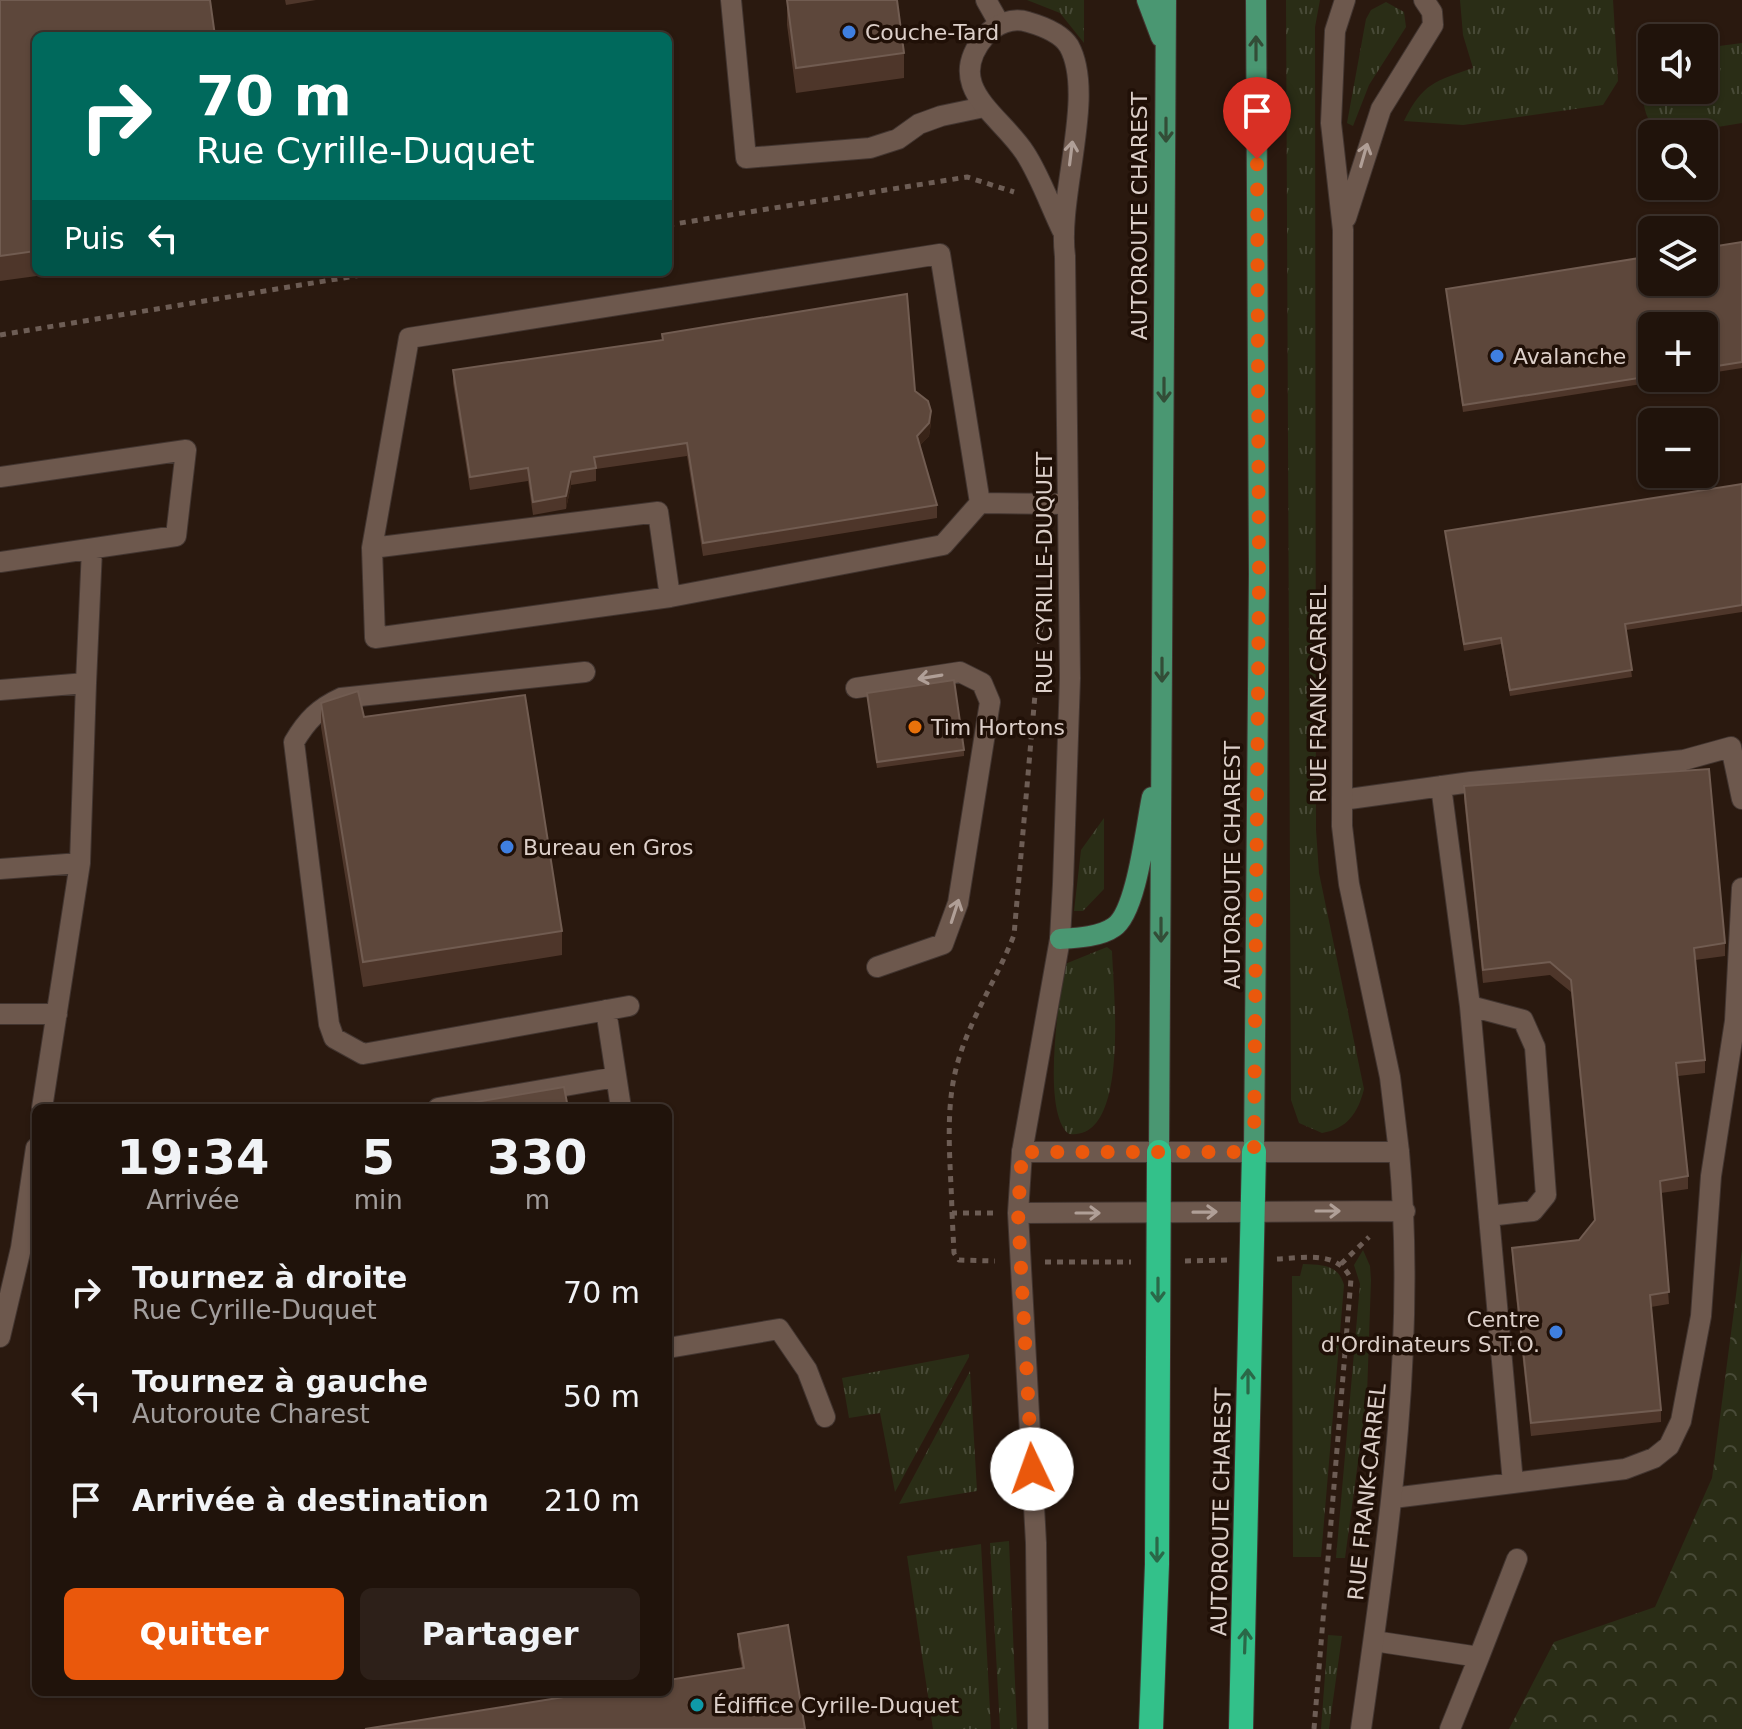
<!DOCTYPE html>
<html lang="fr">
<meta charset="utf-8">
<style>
body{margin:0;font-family:"DejaVu Sans",sans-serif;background:#2d2019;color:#f1f3f6;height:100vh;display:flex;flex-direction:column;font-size:30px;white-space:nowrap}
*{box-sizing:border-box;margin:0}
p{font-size:26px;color:#a29e9d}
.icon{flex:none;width:44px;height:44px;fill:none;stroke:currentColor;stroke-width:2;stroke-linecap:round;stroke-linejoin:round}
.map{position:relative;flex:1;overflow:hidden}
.details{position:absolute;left:32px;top:1104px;width:640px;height:592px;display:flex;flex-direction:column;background:#20130b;border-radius:12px;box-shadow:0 2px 6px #0004,0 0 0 2px #3d322c}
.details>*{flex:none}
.guide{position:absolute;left:32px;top:32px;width:640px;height:244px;border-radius:12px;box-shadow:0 2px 6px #0004,0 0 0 2px #3d322c;background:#00695c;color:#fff;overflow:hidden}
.buttons{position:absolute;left:1638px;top:24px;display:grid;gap:16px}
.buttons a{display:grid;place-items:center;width:80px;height:80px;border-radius:12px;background:#20130b;box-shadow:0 2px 6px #0004,0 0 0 2px #3d322c;font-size:40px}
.pin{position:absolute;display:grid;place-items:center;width:68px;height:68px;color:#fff;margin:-82px -34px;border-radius:50% 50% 50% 0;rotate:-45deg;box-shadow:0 0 8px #0007}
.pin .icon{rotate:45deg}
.me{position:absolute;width:88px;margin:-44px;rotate:357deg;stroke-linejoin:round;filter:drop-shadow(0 0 6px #0008)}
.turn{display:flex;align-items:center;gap:28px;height:168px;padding:0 32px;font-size:36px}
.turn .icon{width:104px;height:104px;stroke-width:2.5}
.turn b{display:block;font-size:56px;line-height:68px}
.then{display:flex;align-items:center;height:76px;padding:0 32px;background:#0003;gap:16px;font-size:30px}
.eta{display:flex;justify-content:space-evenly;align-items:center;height:136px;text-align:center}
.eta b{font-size:48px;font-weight:800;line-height:56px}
.button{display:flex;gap:16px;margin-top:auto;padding:16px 32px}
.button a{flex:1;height:92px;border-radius:12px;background:#ea580c;color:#fff;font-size:32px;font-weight:800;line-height:92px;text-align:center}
.button a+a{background:#2d2019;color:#f1f3f6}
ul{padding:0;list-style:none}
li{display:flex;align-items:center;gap:24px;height:104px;padding:0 32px}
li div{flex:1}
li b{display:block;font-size:30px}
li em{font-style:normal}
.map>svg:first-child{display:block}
</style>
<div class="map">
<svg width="1742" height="1729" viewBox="0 0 1742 1729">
<defs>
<pattern id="grass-tufts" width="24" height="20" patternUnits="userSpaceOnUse" patternTransform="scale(2)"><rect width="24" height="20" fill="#2a2d16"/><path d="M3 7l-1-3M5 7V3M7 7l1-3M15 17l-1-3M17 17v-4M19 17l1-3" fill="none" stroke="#484a37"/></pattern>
<pattern id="forest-crowns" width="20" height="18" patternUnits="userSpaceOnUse" patternTransform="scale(2)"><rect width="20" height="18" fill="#2a2d16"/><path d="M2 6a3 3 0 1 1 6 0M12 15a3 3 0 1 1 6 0" fill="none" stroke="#484a37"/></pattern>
</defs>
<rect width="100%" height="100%" fill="#2a190f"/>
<path fill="url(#grass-tufts)" d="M1027,0H1084V43L1060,13Z
M1286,0H1320L1315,27L1316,830L1319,873L1364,1089C1358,1113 1347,1129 1322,1133L1299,1123L1291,1100Z
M1460,0H1613L1618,81L1603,105L1463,125L1404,121C1423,83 1435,81 1473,68L1463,35Z
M1386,2L1404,12L1406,27L1369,85L1353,126L1347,123L1366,19L1371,10Z
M1742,43V123L1675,134C1635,134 1643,83 1643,55L1652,54V90H1704V48Z
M1104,818V889L1083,911H1074L1081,850Z
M1107,947L1112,951C1113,987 1131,1142 1069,1134C1041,1113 1059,997 1065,964Z
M1363,1250L1370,1266L1371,1280L1367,1395L1345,1558H1336L1360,1284L1354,1265Z
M1303,1264C1322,1265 1338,1264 1344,1285L1321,1557H1293L1292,1276H1300Z
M969,1354V1357L895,1492L880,1413L849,1418L842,1378Z
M970,1371L977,1491L899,1504Z
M1009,1541L1017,1729H1000L990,1543Z
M981,1544L991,1729H933L907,1556Z
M1328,1635L1342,1636L1329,1729H1321Z"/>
<path fill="url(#forest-crowns)" d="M1742,1249V1729H1509L1554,1642L1655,1607L1712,1478Z"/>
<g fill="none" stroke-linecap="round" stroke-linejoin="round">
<defs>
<path id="service" d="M731,0L746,158L870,148L898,139L919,124L941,116L984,107
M986,0L999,23
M0,477L186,450L176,536L0,562
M980,503L943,545L670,597L658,512L372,548L409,338L940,254L980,503L1068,504
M372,548L375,638L670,597
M585,672L341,698C319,708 307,720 294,742L329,1024L334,1038L363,1054L629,1006
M856,688L960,672L982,683L990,702L958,903L943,944L877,967
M0,690L86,683L92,549
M1441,786L1470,1006L1513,1483
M1342,800L1471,782L1684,760L1731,747L1742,799
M0,869L80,863
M1470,1006L1523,1020L1535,1047L1546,1195L1533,1211L1489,1216
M606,1010L621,1108
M0,1014H57
M42,1108L80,863L86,683
M438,1108L616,1077
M0,1337L21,1248L36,1148
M668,1348L779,1329L807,1370L825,1417
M1393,1498L1625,1469L1654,1458L1669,1446L1681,1421L1701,1316L1711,1176L1735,1021L1742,888
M1374,1641L1479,1657L1517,1559
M1450,1729L1479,1657"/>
<path id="minor" d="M1345,0L1335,31L1331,123L1343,230L1342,826L1349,884L1390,1077L1399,1152
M1346,218L1381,109L1433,25L1432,12L1424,0
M1022,1152L1060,939L1063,884L1070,678L1065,256C1057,196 1096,95 1069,46C1061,33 1042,26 1028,22C1012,17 996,24 985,36C942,87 1001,115 1025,153C1040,176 1050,205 1062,230"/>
<path id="tertiary" d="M1018,1213L1405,1211
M1038,1729L1036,1543L1018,1213L1022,1152H1399C1417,1347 1388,1537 1361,1729"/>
<path id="primary" d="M1147,0L1161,37
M1060,939C1076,938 1100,937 1114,927C1137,912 1146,824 1152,797
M1159,1152L1166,0
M1254,1152L1259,574L1256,0"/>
<path id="motorway" d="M1151,1729L1157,1564L1159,1152
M1241,1729L1254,1152"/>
</defs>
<use href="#service" stroke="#423530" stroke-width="22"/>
<use href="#minor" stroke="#423530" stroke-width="22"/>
<use href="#tertiary" stroke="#423530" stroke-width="22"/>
<use href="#primary" stroke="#423530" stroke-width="22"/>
<use href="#motorway" stroke="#423530" stroke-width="26"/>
<path stroke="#6d5d55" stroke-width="5" stroke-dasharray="6 6" stroke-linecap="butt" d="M668,225L967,177L1014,192
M0,335L379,272
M952,1213L954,1253L959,1260L995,1261
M993,1213H952C951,1165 944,1112 957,1065C969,1020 997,979 1014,935L1041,626
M1277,1259C1304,1258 1338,1250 1351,1279L1314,1729
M1185,1261L1227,1260
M1045,1262H1131
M1341,1264L1369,1237"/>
<use href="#service" stroke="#6d584d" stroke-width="20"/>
<use href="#minor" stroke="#6d584d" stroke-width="20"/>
<use href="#tertiary" stroke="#6d584d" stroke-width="20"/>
<use href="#primary" stroke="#4a9772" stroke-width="20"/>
<use href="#motorway" stroke="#33c18a" stroke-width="24"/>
</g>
<path fill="#4e362a" d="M0,0L36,36V272H66L0,281Z
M285,0H316L286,5Z
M787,0L904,53V78L796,93L787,25Z
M1742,242V368L1704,374V326H1652V378H1680L1463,412L1446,289Z
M662,334L915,391L931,423L929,436L920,445L937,505V518L703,556L687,456L596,469V481L571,485L566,509L533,515L528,481L470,490L453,383V370L662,340Z
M1742,484V612L1626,630L1632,677L1510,696L1501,644L1464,651L1445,531Z
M867,693L964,750V756L877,768Z
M321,703L364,717L562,931V955L363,987L321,727Z
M1464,786L1725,943V956L1695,960L1705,1060V1073L1678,1076L1688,1176V1189L1661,1193L1669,1304L1651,1307L1661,1410V1422L1531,1436L1512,1260V1248L1579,1240L1594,1221L1571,992L1550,975L1483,983L1464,799Z
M738,1634L805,1729L742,1668L738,1647Z"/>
<path fill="#392418" d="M931,411V423L929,436L917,448V436Z
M571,472V485L566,509V496Z"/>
<path fill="#5d473b" stroke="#715c51" stroke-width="2" d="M0,0H210L215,36H36V251L0,256Z
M787,0H897L904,53L796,68Z
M1742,242V362L1704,368V326H1652V376L1463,405L1446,289L1652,256V282H1704V248Z
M907,294L915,391L928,401L931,411L929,423L917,436L937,505L703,543L687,443L594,457L596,468L571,472L566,496L533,502L528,468L470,477L453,370L663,340L662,334Z
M1742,484V605L1625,624L1632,670L1510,690L1501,638L1464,644L1445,531Z
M954,680L964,750L877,762L867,693Z
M358,691L364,717L525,695L562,931L363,962L321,703Z
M1709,769L1725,943L1694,948L1705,1060L1676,1063L1688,1176L1660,1181L1669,1292L1650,1295L1661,1410L1531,1423L1512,1248L1579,1240L1595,1220L1571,980L1550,962L1483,970L1464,786Z
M564,1087L568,1108H440Z
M788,1625L805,1729H365L595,1692H668V1680L744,1668L738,1634Z"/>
<defs><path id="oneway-shaft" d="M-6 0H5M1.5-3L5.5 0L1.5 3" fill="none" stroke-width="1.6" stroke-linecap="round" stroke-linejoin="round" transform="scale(2)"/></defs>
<g stroke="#334d37">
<use href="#oneway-shaft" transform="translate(1256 48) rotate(-90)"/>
<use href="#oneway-shaft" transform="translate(1166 130) rotate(90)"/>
<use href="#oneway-shaft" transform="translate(1164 390) rotate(90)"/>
<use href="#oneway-shaft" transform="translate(1162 670) rotate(90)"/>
<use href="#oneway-shaft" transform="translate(1161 930) rotate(90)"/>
</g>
<g stroke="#b09f97">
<use href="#oneway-shaft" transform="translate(1071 153) rotate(-83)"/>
<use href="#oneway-shaft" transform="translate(1364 155) rotate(-74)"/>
<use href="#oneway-shaft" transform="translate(930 677) rotate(171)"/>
<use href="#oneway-shaft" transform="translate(955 911) rotate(-72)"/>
<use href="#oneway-shaft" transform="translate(1328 1211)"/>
<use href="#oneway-shaft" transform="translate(1205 1212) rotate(-1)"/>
<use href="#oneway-shaft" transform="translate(1088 1213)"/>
</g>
<g stroke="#2a6848">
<use href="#oneway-shaft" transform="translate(1158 1290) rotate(90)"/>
<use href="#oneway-shaft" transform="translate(1248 1381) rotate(-90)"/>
<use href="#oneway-shaft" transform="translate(1157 1550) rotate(90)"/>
<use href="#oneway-shaft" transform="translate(1245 1641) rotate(-88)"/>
</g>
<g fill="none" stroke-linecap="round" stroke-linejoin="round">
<path stroke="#ea580c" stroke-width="14" stroke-dasharray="0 25.2" d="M1032,1469L1018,1213L1022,1152H1254L1259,574L1257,159"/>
</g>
<g fill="#3f7fe0" stroke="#201007" stroke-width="3">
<circle cx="849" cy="32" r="8"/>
<circle cx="1497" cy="356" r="8"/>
<circle cx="507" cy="847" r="8"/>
<circle cx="1556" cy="1332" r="8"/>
</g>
<circle fill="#e8710a" stroke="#201007" stroke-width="3" cx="915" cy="727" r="8"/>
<circle fill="#0f9aa8" stroke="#201007" stroke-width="3" cx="697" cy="1705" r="8"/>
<g text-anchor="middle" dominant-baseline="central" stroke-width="7" stroke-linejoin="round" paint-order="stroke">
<g font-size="22" fill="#dccfc9" stroke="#201007" text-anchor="start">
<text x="865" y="32">Couche-Tard</text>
<text x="1513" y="356">Avalanche</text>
<text x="931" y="727">Tim Hortons</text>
<text x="523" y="847">Bureau en Gros</text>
<text x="1540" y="1319" text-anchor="end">Centre<tspan x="1540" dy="25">d'Ordinateurs S.T.O.</tspan></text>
<text x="713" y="1705">Édiffice Cyrille-Duquet</text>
</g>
<g font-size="22" fill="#dccfc9" stroke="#201007">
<text transform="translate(1139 216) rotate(-90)">AUTOROUTE CHAREST</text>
<text transform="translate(1044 573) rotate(-90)">RUE CYRILLE-DUQUET</text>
<text transform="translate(1318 694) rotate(-90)">RUE FRANK-CARREL</text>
<text transform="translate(1232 865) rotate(-90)">AUTOROUTE CHAREST</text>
<text transform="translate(1367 1492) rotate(-84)">RUE FRANK-CARREL</text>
<text transform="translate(1221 1512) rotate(-89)">AUTOROUTE CHAREST</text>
</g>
</g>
</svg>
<div class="buttons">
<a><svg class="icon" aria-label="sound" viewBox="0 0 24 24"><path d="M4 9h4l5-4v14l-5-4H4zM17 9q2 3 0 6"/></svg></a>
<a><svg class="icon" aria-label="search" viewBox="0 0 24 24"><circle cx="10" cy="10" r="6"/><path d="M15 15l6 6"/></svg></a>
<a><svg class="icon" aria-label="layers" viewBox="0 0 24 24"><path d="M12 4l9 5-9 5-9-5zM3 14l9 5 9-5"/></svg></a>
<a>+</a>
<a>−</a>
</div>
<div class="pin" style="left:1257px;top:159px;background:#d93025"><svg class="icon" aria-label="arrive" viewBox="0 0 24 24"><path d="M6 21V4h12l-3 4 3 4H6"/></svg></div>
<svg class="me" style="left:1032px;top:1469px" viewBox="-20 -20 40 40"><circle r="19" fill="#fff"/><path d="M0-13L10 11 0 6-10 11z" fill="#ea580c"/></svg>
<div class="guide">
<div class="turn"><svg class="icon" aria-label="right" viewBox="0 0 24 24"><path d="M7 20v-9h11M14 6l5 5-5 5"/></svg><div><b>70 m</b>Rue Cyrille-Duquet</div></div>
<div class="then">Puis<svg class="icon" aria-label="left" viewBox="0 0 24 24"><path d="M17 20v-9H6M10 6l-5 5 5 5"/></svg></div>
</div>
<section class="details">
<div class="eta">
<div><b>19:34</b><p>Arrivée</p></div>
<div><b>5</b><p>min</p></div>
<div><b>330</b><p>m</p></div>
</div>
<ul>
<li><svg class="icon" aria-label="right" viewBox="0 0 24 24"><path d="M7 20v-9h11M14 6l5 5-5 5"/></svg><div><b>Tournez à droite</b><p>Rue Cyrille-Duquet</p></div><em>70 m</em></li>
<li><svg class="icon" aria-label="left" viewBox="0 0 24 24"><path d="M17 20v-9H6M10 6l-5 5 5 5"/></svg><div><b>Tournez à gauche</b><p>Autoroute Charest</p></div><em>50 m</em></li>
<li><svg class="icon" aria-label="arrive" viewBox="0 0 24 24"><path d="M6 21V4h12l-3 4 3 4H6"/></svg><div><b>Arrivée à destination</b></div><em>210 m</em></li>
</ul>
<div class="button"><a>Quitter</a><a>Partager</a></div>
</section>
</div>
